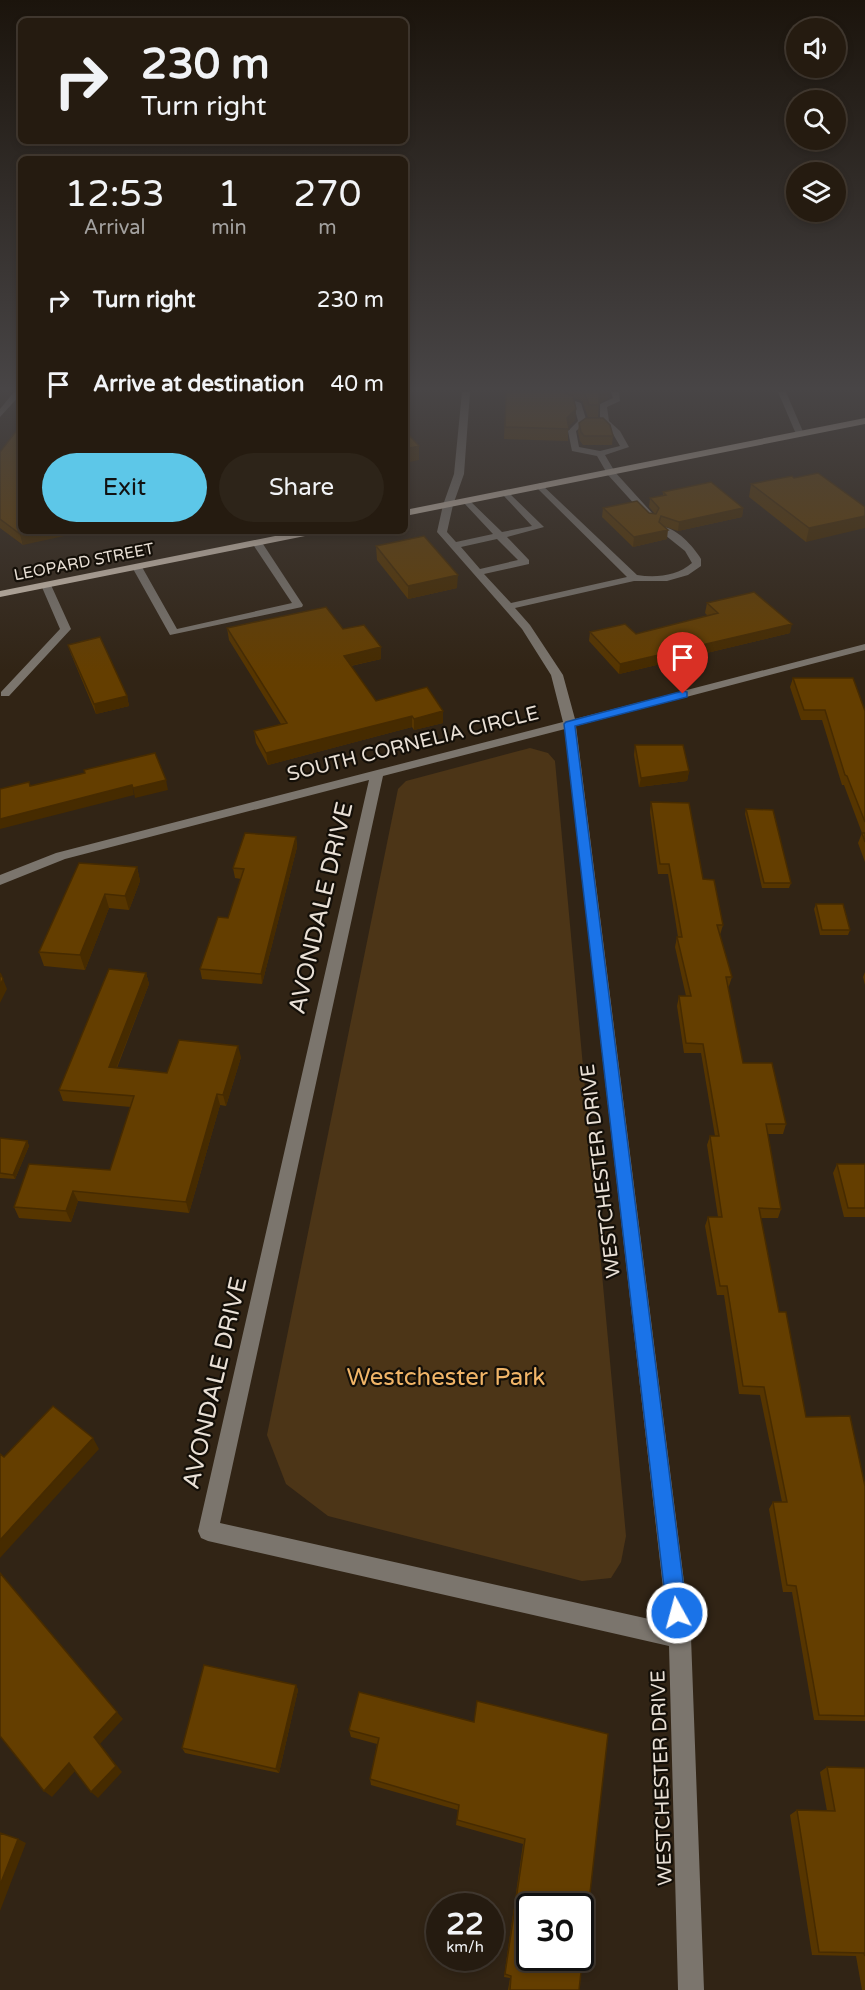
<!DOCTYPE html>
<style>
body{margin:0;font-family:"Varela Round",sans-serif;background:#2d2419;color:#f1f3f6;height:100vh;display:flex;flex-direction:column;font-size:22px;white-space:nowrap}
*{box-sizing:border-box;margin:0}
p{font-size:20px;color:#a3a19f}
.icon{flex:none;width:33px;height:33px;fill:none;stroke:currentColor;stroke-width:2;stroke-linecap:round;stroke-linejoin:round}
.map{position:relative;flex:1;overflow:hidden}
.sheet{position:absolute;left:18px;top:156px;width:390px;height:378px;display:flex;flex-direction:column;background:#251b10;border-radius:9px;box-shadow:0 3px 9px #0003,0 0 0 2px #423930}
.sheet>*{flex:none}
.banner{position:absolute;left:18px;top:18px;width:390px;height:126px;border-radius:9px;box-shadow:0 3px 9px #0003,0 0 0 2px #423930;background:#251b10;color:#f1f3f6;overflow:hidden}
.fabs{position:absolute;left:786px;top:18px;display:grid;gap:12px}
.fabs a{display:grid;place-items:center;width:60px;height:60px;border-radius:50%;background:#251b10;box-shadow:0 3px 9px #0003,0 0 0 2px #423930;font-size:30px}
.speed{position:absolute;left:426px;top:1893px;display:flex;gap:12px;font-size:30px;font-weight:700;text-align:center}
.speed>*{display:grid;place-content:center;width:78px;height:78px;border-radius:50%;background:#251b10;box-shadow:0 3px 9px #0003,0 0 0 2px #423930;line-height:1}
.speed small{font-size:15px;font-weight:400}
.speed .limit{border:3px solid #111;border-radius:9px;background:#fff;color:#111}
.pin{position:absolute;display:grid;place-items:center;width:51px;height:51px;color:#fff;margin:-62px -26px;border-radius:50% 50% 50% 0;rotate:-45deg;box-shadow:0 0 6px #0007}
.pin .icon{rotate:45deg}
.me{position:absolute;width:66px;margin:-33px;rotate:353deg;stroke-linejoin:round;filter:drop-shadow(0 0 4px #0008)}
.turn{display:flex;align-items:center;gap:21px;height:126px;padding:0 24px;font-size:27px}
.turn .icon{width:78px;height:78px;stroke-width:2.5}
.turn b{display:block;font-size:42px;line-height:51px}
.eta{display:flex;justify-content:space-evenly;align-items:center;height:102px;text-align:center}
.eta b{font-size:36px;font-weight:600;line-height:42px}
.cta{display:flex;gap:12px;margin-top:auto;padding:12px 24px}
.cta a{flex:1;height:69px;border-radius:36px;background:#5dc7e8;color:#111;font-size:24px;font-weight:600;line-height:69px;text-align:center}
.cta a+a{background:#2d2419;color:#f1f3f6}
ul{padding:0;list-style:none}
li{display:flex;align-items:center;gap:18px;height:84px;padding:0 24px}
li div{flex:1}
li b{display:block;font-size:22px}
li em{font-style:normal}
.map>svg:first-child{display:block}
</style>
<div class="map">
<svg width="865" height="1990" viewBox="0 0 865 1990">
<rect width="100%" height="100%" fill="#312415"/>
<path fill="#4c3517" d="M530,748L548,753L555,761L626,1536L621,1562L611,1578L582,1581L328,1516L286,1484L267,1435L398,789L406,781Z"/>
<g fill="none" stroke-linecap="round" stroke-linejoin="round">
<path fill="#7b756d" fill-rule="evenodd" d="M14,392L21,394L0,417V409Z
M462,392H470L464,474L453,505L447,532L456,542L493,534L464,503V499L467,498L502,532L532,526L503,495L501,493L506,490L544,527L507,537L529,560V564L484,574L511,603L627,577L537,488L535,486L540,483L637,575C656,578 677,576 692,563L685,551L660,531V527C674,525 694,547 701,559V566L688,575L667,581H634L515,608L530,625L563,675L575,719L865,644V650L576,726L691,1637L704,1990H678L669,1646L208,1541L201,1538L198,1531L369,780L65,859L0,885V875L56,853L563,722L551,675L522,629L437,532L443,505L454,474ZM497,539L518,560L480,569L461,547ZM565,729L667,1623L220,1523L383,776Z
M557,392H565L566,398L581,403L586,419H600V404L613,398L611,392H619L620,401L607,407L609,421L620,431L629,447L605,455L615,472L653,514V518H647L608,475L597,456L572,451L568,431L578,421L574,406L559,401ZM584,424H603L613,434L620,446L600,451L579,447L576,431Z
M778,392H786L804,434L803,436L796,434Z
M257,540L261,541L303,605L302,607L170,635L132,567L133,565L142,567L177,629L292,603L252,543Z
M46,582L51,585L71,629L9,696H1V692L60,629L41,585Z"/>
<path fill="#d1c3b3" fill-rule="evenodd" d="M865,418V424L405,516V510Z
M300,531H320L315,534L0,597V591Z"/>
</g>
<path fill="#563500" d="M506,392L567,394V392H609L608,398L599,403L598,417H588L582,401L574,398L576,409L575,420L568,427V441L504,439Z
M579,423L613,436L612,445H583L580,441L578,432Z
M0,452L23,545L0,528Z
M751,484L865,507L806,542L749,497Z
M663,492L743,508L742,517L678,531L663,526L667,539L633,547L602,517L603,508L655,514L649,507L650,498L663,496Z
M376,546L457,588L408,599L377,560Z
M707,603L790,633L619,674L589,641L590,632L636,634L708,616L705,613Z
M227,628L343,629L381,647V659L351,666L376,701L443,723L414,730L412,727L268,765L256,743L254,731L281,724L229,640Z
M68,645L127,696L129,706L96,714L71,654Z
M793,678L865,711V862L858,843L862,833L844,785H842L822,720H801L790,687Z
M635,745L689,771L687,781L639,787L634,755Z
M651,802L703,879L723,925L720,935L732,977L729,986L728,987L743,1063L786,1124L783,1134H768L781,1209L778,1218H761L779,1312L806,1417L865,1486V1721L814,1720L792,1592H783L769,1509L773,1502H782L760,1395L739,1394L724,1295H717L705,1226L708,1217H718L707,1145L710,1136H715L701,1053H684L677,1006L679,996H686L675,947L677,937H678L668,874H658L650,812Z
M746,809L791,883L789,888H762L745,814Z
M296,837L297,847L262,984L202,979L200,969L228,918L241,879L235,878L233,868Z
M137,867L140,881L129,910L109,908L85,970L44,966L39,952Z
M816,904L850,930L848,935H820L814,909Z
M865,972V985L863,977Z
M146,973L149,984L117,1068L167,1073L241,1057L226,1106L220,1105L189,1213L78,1201L71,1222L19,1218L14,1207L110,1170L131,1107L63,1101L59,1090Z
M0,1138L27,1141L29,1146L15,1179L0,1178Z
M837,1164H865V1217H844L833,1173Z
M296,1685L298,1690L279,1773L185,1753L182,1748Z
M477,1701L579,1990H508L510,1978L504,1977L523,1844L456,1825L458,1810L371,1785L370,1779L377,1744L351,1737L349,1730L474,1722Z
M827,1767L865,1768V1990H862L856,1956L812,1955L790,1815L797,1810L827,1811L820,1772Z"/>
<path fill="#462b00" d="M600,392H609L608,398L598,404L599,393Z
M576,409L575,420L566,429L567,418Z
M419,446V460L405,463V449Z
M743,508L742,517L678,531L679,522Z
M865,516V528L806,542L809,528Z
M668,530L667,539L633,547L634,537Z
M34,531H87L23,545L20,534Z
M458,575L457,588L408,599V586Z
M792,624L790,633L619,674L620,664Z
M381,647V659L345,667L344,656Z
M127,696L129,706L96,714L94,704Z
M443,711V723L414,730V719Z
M412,716V727L268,765L266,753Z
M689,771L687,781L639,787L641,778Z
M166,780L168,790L135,798L133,788Z
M132,785L134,795L0,829V819Z
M296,837L297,847L262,984L261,974Z
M137,867L140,881L129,910L125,896Z
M105,894L109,908L85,970L80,955Z
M146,973L149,984L112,1079L109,1067Z
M3,979L7,989L0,1003V985Z
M238,1046L241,1057L226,1106L223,1095Z
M217,1094L220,1105L189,1213L186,1202Z
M27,1141L29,1146L15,1179L13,1175Z
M73,1191L78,1201L71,1222L66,1211Z
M93,1438L99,1449L0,1558V1540Z
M296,1685L298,1690L279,1773L276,1769Z
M117,1712L123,1719L100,1744L122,1772L98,1798L91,1792L94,1737Z
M69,1763L76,1770L52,1797L44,1791Z
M18,1839L26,1843L0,1911V1885Z"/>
<path fill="#643e00" stroke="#462b00" stroke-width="1.5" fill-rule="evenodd" d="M506,392H562L573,396L576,409L567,418L569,429L505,427Z
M584,392H600L599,393V405H589Z
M586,418H603L610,425L613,436H584L581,432L579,423Z
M21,425V531H34L20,534L0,519V452Z
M405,431L419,446L405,449Z
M818,473L865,507V516L809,528L751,484L792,476L794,478Z
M711,482L743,508L679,522L661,516L659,522L668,530L634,537L603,508L637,501L649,513L656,514L659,508L650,498L666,495L663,492Z
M424,536L458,575L408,586L376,546Z
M754,592L792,624L620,664L590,632L625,624L636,634L718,613L707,603Z
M326,607L343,629L364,625L381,647L344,656L376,701L427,687L443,711L414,719L412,716L266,753L254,731L287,723L227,628Z
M100,637L127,696L94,704L68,645Z
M793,678H853L865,711V822L847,776L845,775L825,710H804Z
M635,745H683L689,771L641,778Z
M155,753L166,780L133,788L132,785L0,819V789L29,782L30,786L85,773L84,770Z
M651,802L689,803L703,879L714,880L723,925H717L732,977H726L743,1063H772L786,1124H766L781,1209L759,1208L779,1312H786L806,1417L850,1416L865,1486V1716L819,1715L796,1586L787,1585L773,1502H787L764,1387L743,1386L727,1286H720L708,1217H722L710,1136H719L703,1044L686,1043L679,996H691L677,937H682L669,864H660Z
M746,809L773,810L791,883H764Z
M245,833L296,837L261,974L200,969L218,917L228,918L244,869L233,868Z
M862,833H865V842Z
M79,863L137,867L125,896L105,894L80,955L39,952Z
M816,904H843L850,930H822Z
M109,969L146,973L109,1067L167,1073L179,1040L238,1046L223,1095L217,1094L186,1202L73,1191L66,1211L14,1207L29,1164L110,1170L134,1096L59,1090Z
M0,973L3,979L0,985Z
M0,1138L27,1141L13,1175L0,1173Z
M837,1164H865V1208H848Z
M53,1406L93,1438L0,1540V1454L4,1457Z
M0,1573L117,1712L94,1737L116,1766L91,1792L69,1763L44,1791L0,1736Z
M204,1665L296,1685L276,1769L182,1748Z
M359,1692L474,1722L477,1701L608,1734L579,1990H510L511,1976L505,1974L525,1839L457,1820L459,1805L370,1779L379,1738L349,1730ZM530,1906H580V1958H530Z
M827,1767L865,1768V1956L864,1953L819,1952L797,1810L835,1811Z
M0,1833L18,1839L0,1885Z"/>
<linearGradient id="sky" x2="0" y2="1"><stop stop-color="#1b140c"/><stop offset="0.58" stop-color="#484546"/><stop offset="1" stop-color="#484546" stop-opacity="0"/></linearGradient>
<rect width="865" height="671" fill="url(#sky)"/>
<path fill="#1a73e8" stroke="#114b97" stroke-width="1.5" d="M683,691L687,692V697L575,726L687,1613L684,1620L677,1623L670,1620L667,1613L564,724L566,722Z"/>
<g text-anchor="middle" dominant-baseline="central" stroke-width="4.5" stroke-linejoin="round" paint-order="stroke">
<g font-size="16" fill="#e9e0d6" stroke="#140f08">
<text transform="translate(84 562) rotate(-11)">LEOPARD STREET</text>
</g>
<g font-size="20" fill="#e9e0d6" stroke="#140f08">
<text transform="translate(413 744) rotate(-14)">SOUTH CORNELIA CIRCLE</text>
<text transform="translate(601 1171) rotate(-97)">WESTCHESTER DRIVE</text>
<text transform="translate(662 1778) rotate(-92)">WESTCHESTER DRIVE</text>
</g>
<g font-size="24" fill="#e9e0d6" stroke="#140f08">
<text transform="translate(321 908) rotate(-77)">AVONDALE DRIVE</text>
<text transform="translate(215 1383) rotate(-77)">AVONDALE DRIVE</text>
</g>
<g font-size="24" fill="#f1b568" stroke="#140f08">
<text x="446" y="1377">Westchester Park</text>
</g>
</g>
</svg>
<div class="fabs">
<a><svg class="icon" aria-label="sound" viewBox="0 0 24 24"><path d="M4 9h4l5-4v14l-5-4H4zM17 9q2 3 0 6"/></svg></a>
<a><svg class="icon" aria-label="search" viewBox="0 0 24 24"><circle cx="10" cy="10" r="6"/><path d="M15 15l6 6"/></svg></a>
<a><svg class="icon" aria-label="layers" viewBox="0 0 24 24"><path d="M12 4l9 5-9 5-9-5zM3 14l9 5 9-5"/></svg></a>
</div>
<div class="speed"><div>22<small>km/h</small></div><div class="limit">30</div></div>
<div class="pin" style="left:683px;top:694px;background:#d93025"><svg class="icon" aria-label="arrive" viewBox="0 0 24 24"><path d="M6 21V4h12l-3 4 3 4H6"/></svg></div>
<svg class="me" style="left:677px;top:1613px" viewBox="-20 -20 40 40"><circle r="17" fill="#1a73e8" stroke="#fff" stroke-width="3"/><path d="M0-11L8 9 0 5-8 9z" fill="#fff"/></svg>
<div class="banner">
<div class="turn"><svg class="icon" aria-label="right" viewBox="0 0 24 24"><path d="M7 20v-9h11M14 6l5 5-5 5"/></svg><div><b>230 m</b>Turn right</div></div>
</div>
<section class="sheet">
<div class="eta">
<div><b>12:53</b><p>Arrival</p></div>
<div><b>1</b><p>min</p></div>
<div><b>270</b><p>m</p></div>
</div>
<ul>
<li><svg class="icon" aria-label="right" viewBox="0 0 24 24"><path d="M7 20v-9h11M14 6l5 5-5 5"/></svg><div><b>Turn right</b></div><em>230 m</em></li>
<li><svg class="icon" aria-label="arrive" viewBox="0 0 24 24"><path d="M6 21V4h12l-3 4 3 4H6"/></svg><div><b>Arrive at destination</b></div><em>40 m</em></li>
</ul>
<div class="cta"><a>Exit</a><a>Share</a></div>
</section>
</div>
